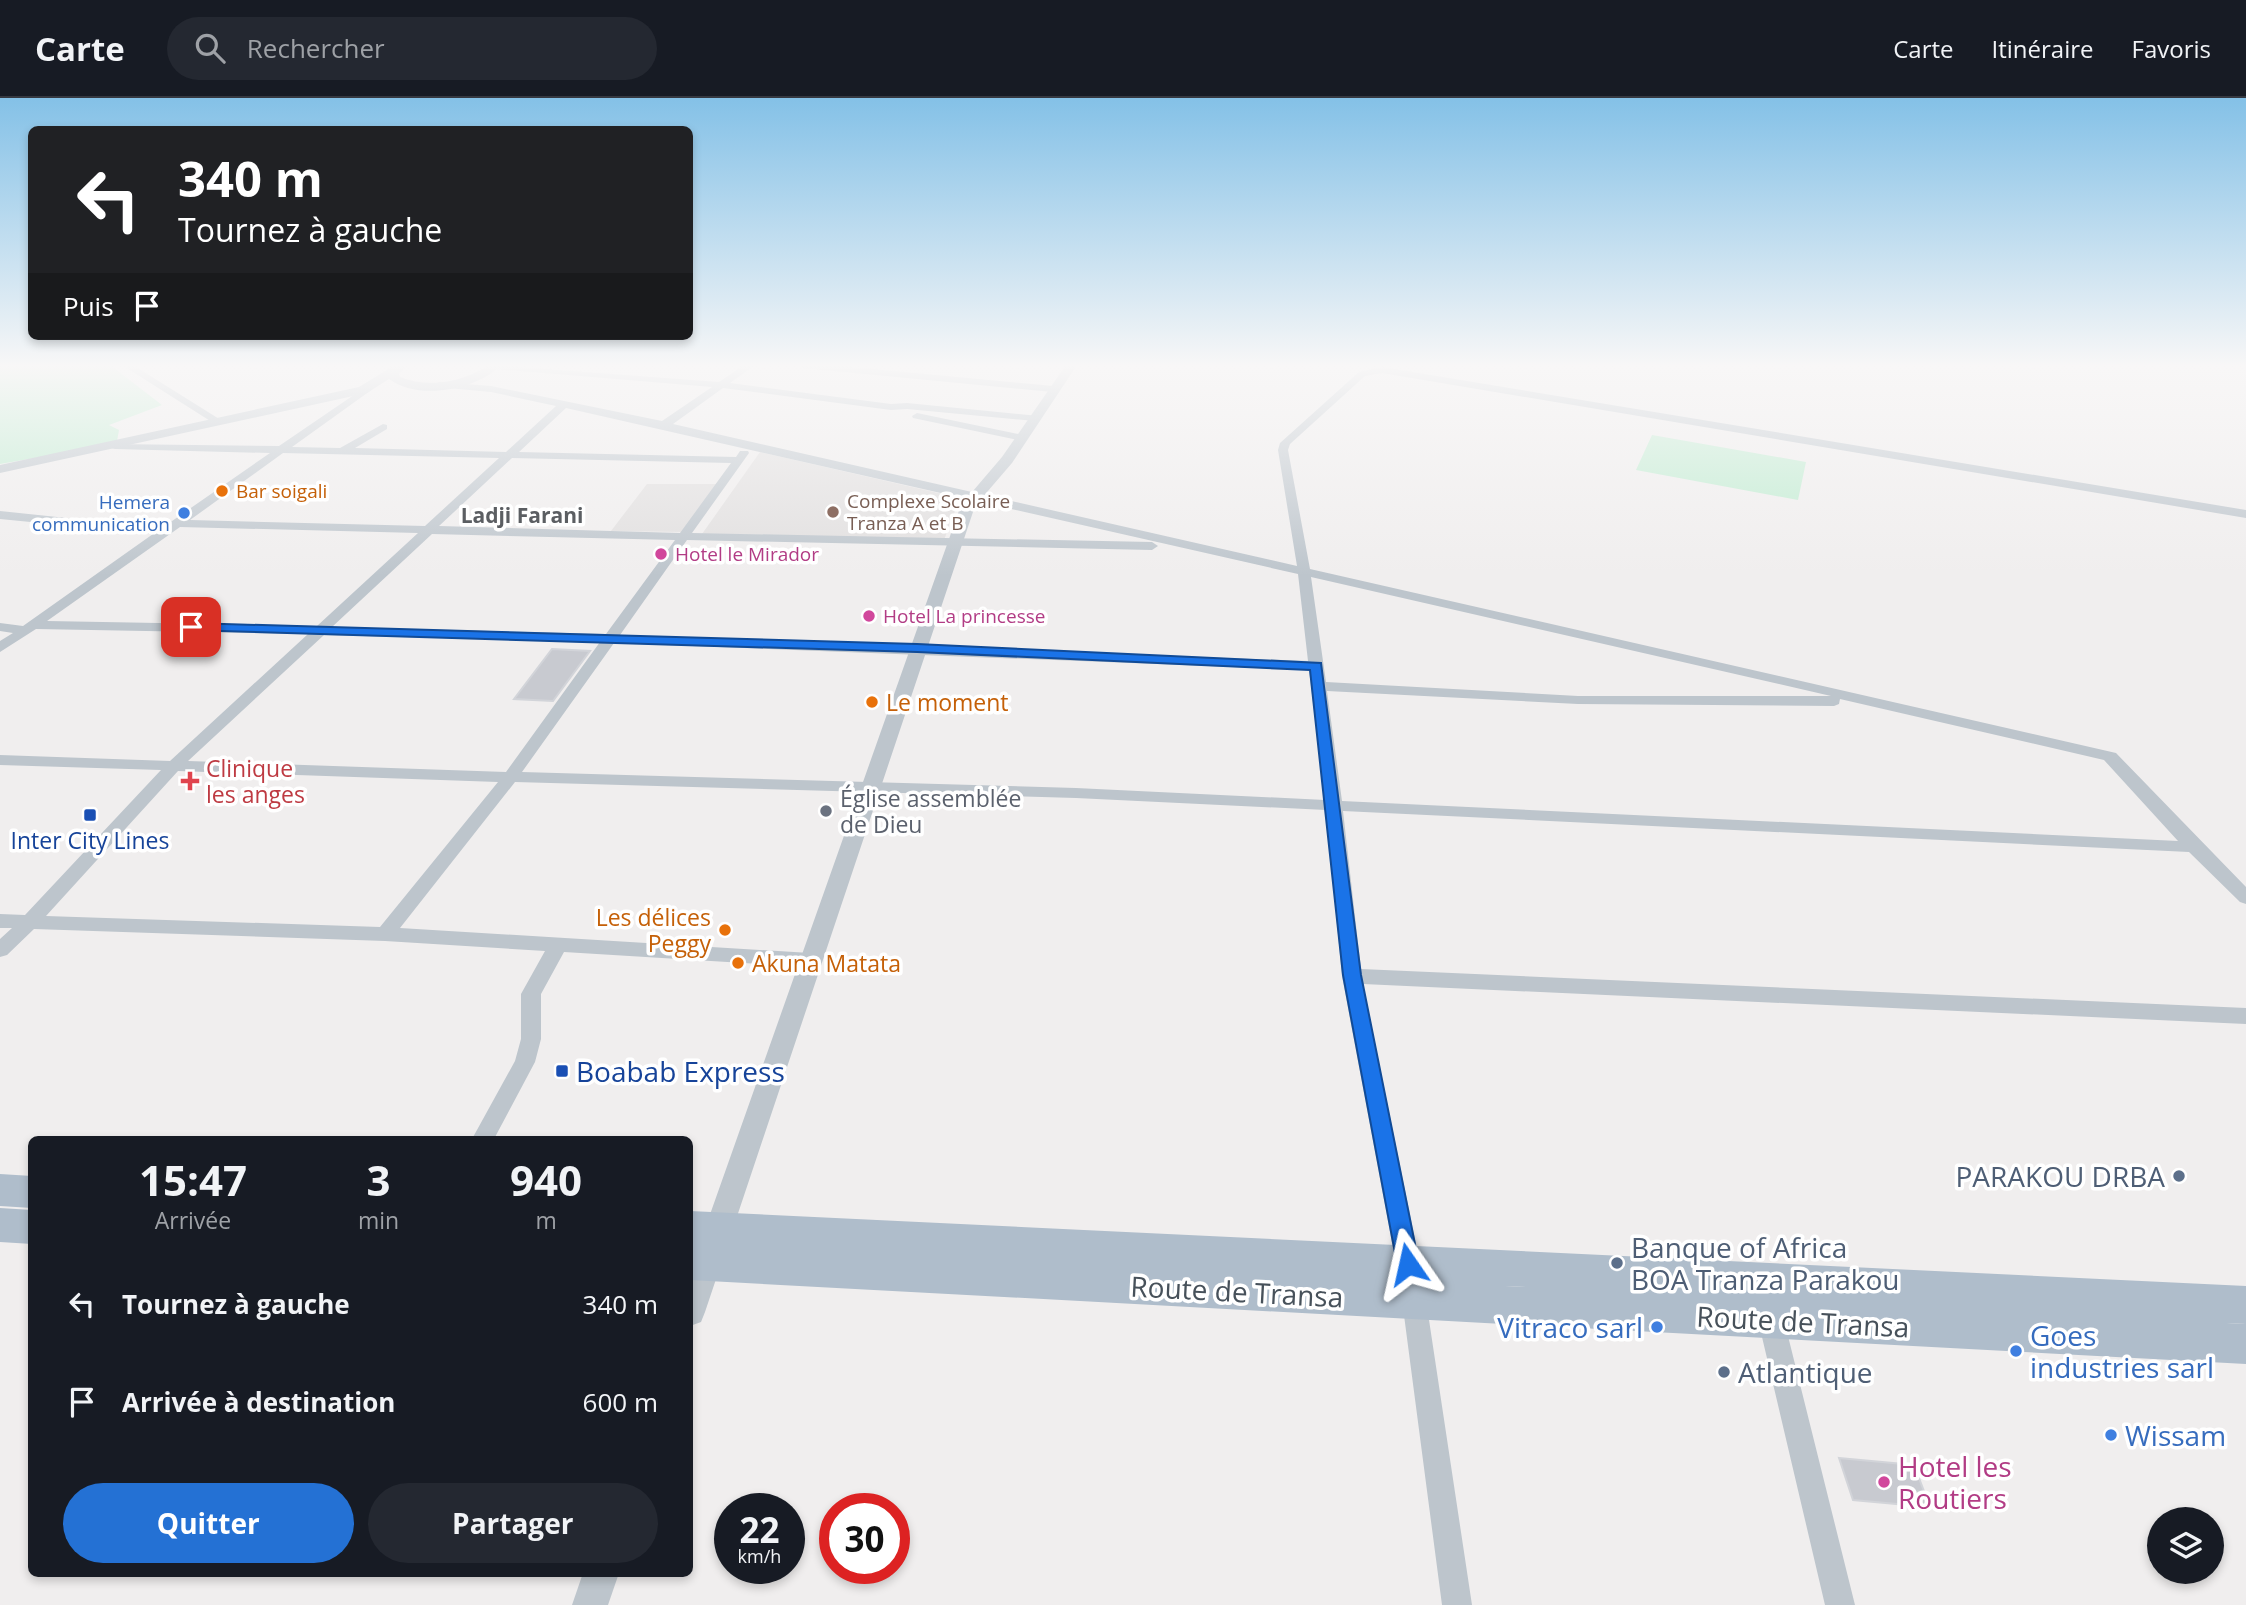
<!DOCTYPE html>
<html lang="fr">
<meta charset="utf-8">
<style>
body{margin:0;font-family:"Open Sans",sans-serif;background:#242831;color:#f1f3f6;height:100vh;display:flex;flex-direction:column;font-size:26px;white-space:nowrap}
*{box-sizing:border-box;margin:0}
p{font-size:23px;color:#9ea1a6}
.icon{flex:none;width:38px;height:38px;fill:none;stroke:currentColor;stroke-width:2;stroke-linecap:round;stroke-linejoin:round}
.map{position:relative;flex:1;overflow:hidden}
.side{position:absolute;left:28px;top:1038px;width:665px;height:441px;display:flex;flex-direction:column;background:#171b24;border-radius:10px;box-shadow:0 4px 10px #0003}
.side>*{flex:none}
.hud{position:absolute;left:28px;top:28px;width:665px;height:214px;border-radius:10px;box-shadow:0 4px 10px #0003;background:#202124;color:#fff;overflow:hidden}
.fabs{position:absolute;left:2147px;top:1409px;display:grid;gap:14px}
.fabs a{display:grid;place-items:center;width:77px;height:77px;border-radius:50%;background:#171b24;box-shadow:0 4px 10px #0003;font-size:35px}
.speed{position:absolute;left:714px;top:1395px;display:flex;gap:14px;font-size:35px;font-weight:700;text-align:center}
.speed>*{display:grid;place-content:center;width:91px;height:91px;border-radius:50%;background:#171b24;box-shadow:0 4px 10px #0003;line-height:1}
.speed small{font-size:18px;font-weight:400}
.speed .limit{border:10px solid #d22;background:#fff;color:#111}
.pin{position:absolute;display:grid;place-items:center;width:60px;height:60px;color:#fff;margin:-30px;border-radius:14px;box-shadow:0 4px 10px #0006}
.me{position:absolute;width:77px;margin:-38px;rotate:349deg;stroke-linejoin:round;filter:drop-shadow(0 0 5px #0008)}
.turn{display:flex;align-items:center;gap:24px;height:147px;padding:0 35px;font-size:32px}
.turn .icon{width:91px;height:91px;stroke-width:2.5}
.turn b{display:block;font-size:49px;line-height:60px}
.then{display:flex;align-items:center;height:66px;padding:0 35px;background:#0003;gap:14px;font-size:26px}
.eta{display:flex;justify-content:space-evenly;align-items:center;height:119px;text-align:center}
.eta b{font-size:42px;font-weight:700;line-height:49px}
.button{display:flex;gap:14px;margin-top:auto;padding:14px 35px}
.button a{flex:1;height:80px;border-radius:42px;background:#2471d4;color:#fff;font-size:28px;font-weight:700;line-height:80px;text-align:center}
.button a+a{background:#242831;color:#f1f3f6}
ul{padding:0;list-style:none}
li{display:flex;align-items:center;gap:21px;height:98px;padding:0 35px}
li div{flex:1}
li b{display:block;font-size:26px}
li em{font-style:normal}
header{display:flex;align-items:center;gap:42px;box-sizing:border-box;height:98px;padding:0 35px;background:#171b24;border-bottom:2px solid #363941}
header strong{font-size:33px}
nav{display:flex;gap:38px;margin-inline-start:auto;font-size:24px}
.search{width:490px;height:63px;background:#242831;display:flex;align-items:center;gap:18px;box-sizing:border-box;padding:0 24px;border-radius:38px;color:#9ea1a6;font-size:26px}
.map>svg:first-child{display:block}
</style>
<header>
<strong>Carte</strong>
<div class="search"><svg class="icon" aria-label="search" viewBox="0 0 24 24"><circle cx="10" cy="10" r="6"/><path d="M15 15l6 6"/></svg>Rechercher</div>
<nav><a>Carte</a><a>Itinéraire</a><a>Favoris</a></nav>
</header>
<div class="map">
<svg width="2246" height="1507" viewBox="0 0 2246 1507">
<rect width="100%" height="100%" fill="#f0eeee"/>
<path fill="#e1dfdf" d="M760,354L960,400L944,442L702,436Z
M647,386H718L686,434L611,433Z"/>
<path fill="#beecd0" d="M0,267H110L162,307L109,327L119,332L117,343L75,353L0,366Z
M1652,337L1806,364L1798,402L1636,372Z"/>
<path fill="#c8cad0" stroke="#d2d4d9" stroke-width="2" d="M552,551L590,553L553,603L514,601Z
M1839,1360L1914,1367L1930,1409L1853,1402Z"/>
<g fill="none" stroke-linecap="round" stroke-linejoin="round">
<path fill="#bdc5cc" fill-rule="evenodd" d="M122,267H133L224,324L215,326Z
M491,267L719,284L744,267H755L730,285L891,306L907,305L1039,318V322L1035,323L907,311L891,312L723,290L673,326L1297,468L1278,352L1280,345L1359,274L1382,269L2246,412V420L1382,275L1365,278L1290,346L1288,352L1310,471L2116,655L2246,789V806L2240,804L2189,754L1343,713L1361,871L2246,910V926L1363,886L1420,1166L1417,1174L1408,1177L1399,1174L1396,1166L1342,878L1326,712L1076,700L515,684L400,830L810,855L817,857L820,862L817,867L810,869L564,854L541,896V941L535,964L494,1041H472L515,963L521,941V896L545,853L385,843L34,831L7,857L0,859V841L12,830H0V816L25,817L161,672L0,667V657L170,663L308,536L36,531L0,554V543L13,535L0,533V525L23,528L153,436L0,421V413L162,430L270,355L115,351L111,350V346L279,348L367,288L372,291L370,293L292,349L340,350L383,326L387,327V331L355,350L506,354L556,308L491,294L437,289V285L440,284L491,288L662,323L712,289L495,271ZM566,310L1298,476L1308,563L620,537L687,442L1152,452L1158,448L1152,444L692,435L749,355L748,353H740L736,359L519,354ZM283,355L499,360L425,428L190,422ZM512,360L731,365L680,435L439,428ZM180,429L418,435L317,528L47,523ZM432,436L675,442L606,536L332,529ZM1311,479L1831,598H1578L1326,584ZM324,537L600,544L506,674L188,663ZM614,545L1309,572L1325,702L1076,690L522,674ZM1327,593L1578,606L1834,608L1839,606L1840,601L2104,662L2178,743L1342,703ZM178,673L498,684L380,829L46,818Z
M798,267H830L1053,288L1058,291L1053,294L803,270Z
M917,315L1023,337L1028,340L1023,343L913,320L912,318Z
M1414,1190L1423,1194L1426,1202L1472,1507H1442L1402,1202L1405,1194Z
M1771,1210L1780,1214L1784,1222L1855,1507H1825L1758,1222L1762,1214Z"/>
<path fill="#bdc5cc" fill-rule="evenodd" d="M395,267L406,268L399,276L400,279C422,288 448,286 470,277C482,272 488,266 501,267C477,292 418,303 389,281L367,295L0,375V367L359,289Z
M1066,267H1077L1012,365L975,408L705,1214L701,1224L690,1228V1173L961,407L1002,359Z
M583,1475H619L608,1507H572Z"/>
<path fill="#afbdcb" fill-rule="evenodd" d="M0,1076L32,1078V1110L0,1108Z
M0,1110L32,1112V1146L0,1144Z
M690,1113L2246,1188V1226L1465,1186L2246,1226V1266L690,1182Z"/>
</g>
<linearGradient id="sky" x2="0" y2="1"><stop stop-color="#84c1e7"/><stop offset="0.56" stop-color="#f8f7f7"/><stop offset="1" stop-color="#f8f7f7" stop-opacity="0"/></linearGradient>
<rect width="2246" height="478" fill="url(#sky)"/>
<path fill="#1a73e8" stroke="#114b97" stroke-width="2" d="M191,525L917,546L1321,565L1361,877L1419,1166L1416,1173L1408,1176L1401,1173L1397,1166L1343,877L1310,572L917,554L186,532L185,529Z"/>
<g fill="#e8710a" stroke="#fff" stroke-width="2.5">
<circle cx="222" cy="393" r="7"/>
<circle cx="872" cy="604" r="7"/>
<circle cx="725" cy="832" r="7"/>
<circle cx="738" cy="865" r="7"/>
</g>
<circle fill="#8d6e63" stroke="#fff" stroke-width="2.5" cx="833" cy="414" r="7"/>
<g fill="#3f7fe0" stroke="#fff" stroke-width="2.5">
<circle cx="184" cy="415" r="7"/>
<circle cx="1657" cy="1229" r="7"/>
<circle cx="2016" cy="1253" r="7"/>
<circle cx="2111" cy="1337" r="7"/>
</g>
<g fill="#d1479c" stroke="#fff" stroke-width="2.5">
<circle cx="661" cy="456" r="7"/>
<circle cx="869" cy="518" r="7"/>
<circle cx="1884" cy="1384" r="7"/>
</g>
<path fill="#e0444e" stroke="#fff" stroke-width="2.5" d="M186.5 672.5h7v7h7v7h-7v7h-7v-7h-7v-7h7z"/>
<circle fill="#6b7280" stroke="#fff" stroke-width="2.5" cx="826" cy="713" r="7"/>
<g fill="#1a4fb4" stroke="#fff" stroke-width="2.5">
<rect x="83" y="710" width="14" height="14" rx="3.5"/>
<rect x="555" y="966" width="14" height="14" rx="3.5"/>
</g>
<g fill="#5c6f8a" stroke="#fff" stroke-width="2.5">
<circle cx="2179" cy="1078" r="7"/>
<circle cx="1617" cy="1165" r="7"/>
<circle cx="1724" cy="1274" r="7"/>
</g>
<g text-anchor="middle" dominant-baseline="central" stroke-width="7" stroke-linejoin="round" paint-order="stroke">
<g font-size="19" fill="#c56008" stroke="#fff" text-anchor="start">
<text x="236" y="393">Bar soigali</text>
</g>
<g font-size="19" fill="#785e54" stroke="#fff" text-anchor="start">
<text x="847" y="403">Complexe Scolaire<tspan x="847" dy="22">Tranza A et B</tspan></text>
</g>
<g font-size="19" fill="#366cbe" stroke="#fff" text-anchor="end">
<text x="170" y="404">Hemera<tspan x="170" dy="22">communication</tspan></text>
</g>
<g font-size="19" fill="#b23c85" stroke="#fff" text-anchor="start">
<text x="675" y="456">Hotel le Mirador</text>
<text x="883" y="518">Hotel La princesse</text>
</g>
<g font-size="21" font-weight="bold" fill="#5b5e62" stroke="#fff">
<text x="522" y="417">Ladji Farani</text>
</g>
<g font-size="23" fill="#c56008" stroke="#fff" text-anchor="start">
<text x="886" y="604">Le moment</text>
<text x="711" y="819" text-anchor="end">Les délices<tspan x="711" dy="26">Peggy</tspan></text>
<text x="752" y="865">Akuna Matata</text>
</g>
<g font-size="23" fill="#be3a42" stroke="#fff" text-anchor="start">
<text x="206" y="670">Clinique<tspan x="206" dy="26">les anges</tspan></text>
</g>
<g font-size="23" fill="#5b616d" stroke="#fff" text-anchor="start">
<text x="840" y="700">Église assemblée<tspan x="840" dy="26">de Dieu</tspan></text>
</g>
<g font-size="23" fill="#164399" stroke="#fff">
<text x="90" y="742">Inter City Lines</text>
</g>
<g font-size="28" fill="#164399" stroke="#fff" text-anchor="start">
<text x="576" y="973">Boabab Express</text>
</g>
<g font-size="28" fill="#4e5e75" stroke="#fff" text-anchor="start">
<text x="2165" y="1078" text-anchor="end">PARAKOU DRBA</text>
<text x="1631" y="1149">Banque of Africa<tspan x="1631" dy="32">BOA Tranza Parakou</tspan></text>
<text x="1738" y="1274">Atlantique</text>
</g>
<g font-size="28" fill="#47515a" stroke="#fff">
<text transform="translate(1237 1193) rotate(3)">Route de Transa</text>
<text transform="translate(1803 1223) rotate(3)">Route de Transa</text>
</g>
<g font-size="28" fill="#366cbe" stroke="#fff" text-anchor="start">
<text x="1643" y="1229" text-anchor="end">Vitraco sarl</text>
<text x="2030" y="1237">Goes<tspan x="2030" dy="32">industries sarl</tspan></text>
<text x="2125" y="1337">Wissam</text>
</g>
<g font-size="28" fill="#b23c85" stroke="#fff" text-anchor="start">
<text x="1898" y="1368">Hotel les<tspan x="1898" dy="32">Routiers</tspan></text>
</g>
</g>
</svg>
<div class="fabs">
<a><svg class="icon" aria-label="layers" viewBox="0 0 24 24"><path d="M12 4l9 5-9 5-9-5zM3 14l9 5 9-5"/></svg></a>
</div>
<div class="speed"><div>22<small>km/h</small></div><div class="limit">30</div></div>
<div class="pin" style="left:191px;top:529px;background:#d93025"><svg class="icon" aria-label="arrive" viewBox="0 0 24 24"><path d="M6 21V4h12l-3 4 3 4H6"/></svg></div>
<svg class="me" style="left:1408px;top:1166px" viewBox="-20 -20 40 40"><path d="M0-17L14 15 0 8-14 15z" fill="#1a73e8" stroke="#fff" stroke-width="4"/></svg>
<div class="hud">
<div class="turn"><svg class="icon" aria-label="left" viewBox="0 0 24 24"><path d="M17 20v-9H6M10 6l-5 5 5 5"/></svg><div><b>340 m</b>Tournez à gauche</div></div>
<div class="then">Puis<svg class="icon" aria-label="arrive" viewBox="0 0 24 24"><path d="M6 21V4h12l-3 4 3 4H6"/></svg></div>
</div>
<section class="side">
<div class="eta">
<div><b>15:47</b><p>Arrivée</p></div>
<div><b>3</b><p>min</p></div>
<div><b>940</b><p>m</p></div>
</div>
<ul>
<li><svg class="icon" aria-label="left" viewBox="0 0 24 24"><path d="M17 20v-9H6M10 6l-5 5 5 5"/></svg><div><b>Tournez à gauche</b></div><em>340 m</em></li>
<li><svg class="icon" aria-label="arrive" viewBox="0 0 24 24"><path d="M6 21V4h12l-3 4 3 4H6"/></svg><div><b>Arrivée à destination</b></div><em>600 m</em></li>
</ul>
<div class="button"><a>Quitter</a><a>Partager</a></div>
</section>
</div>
